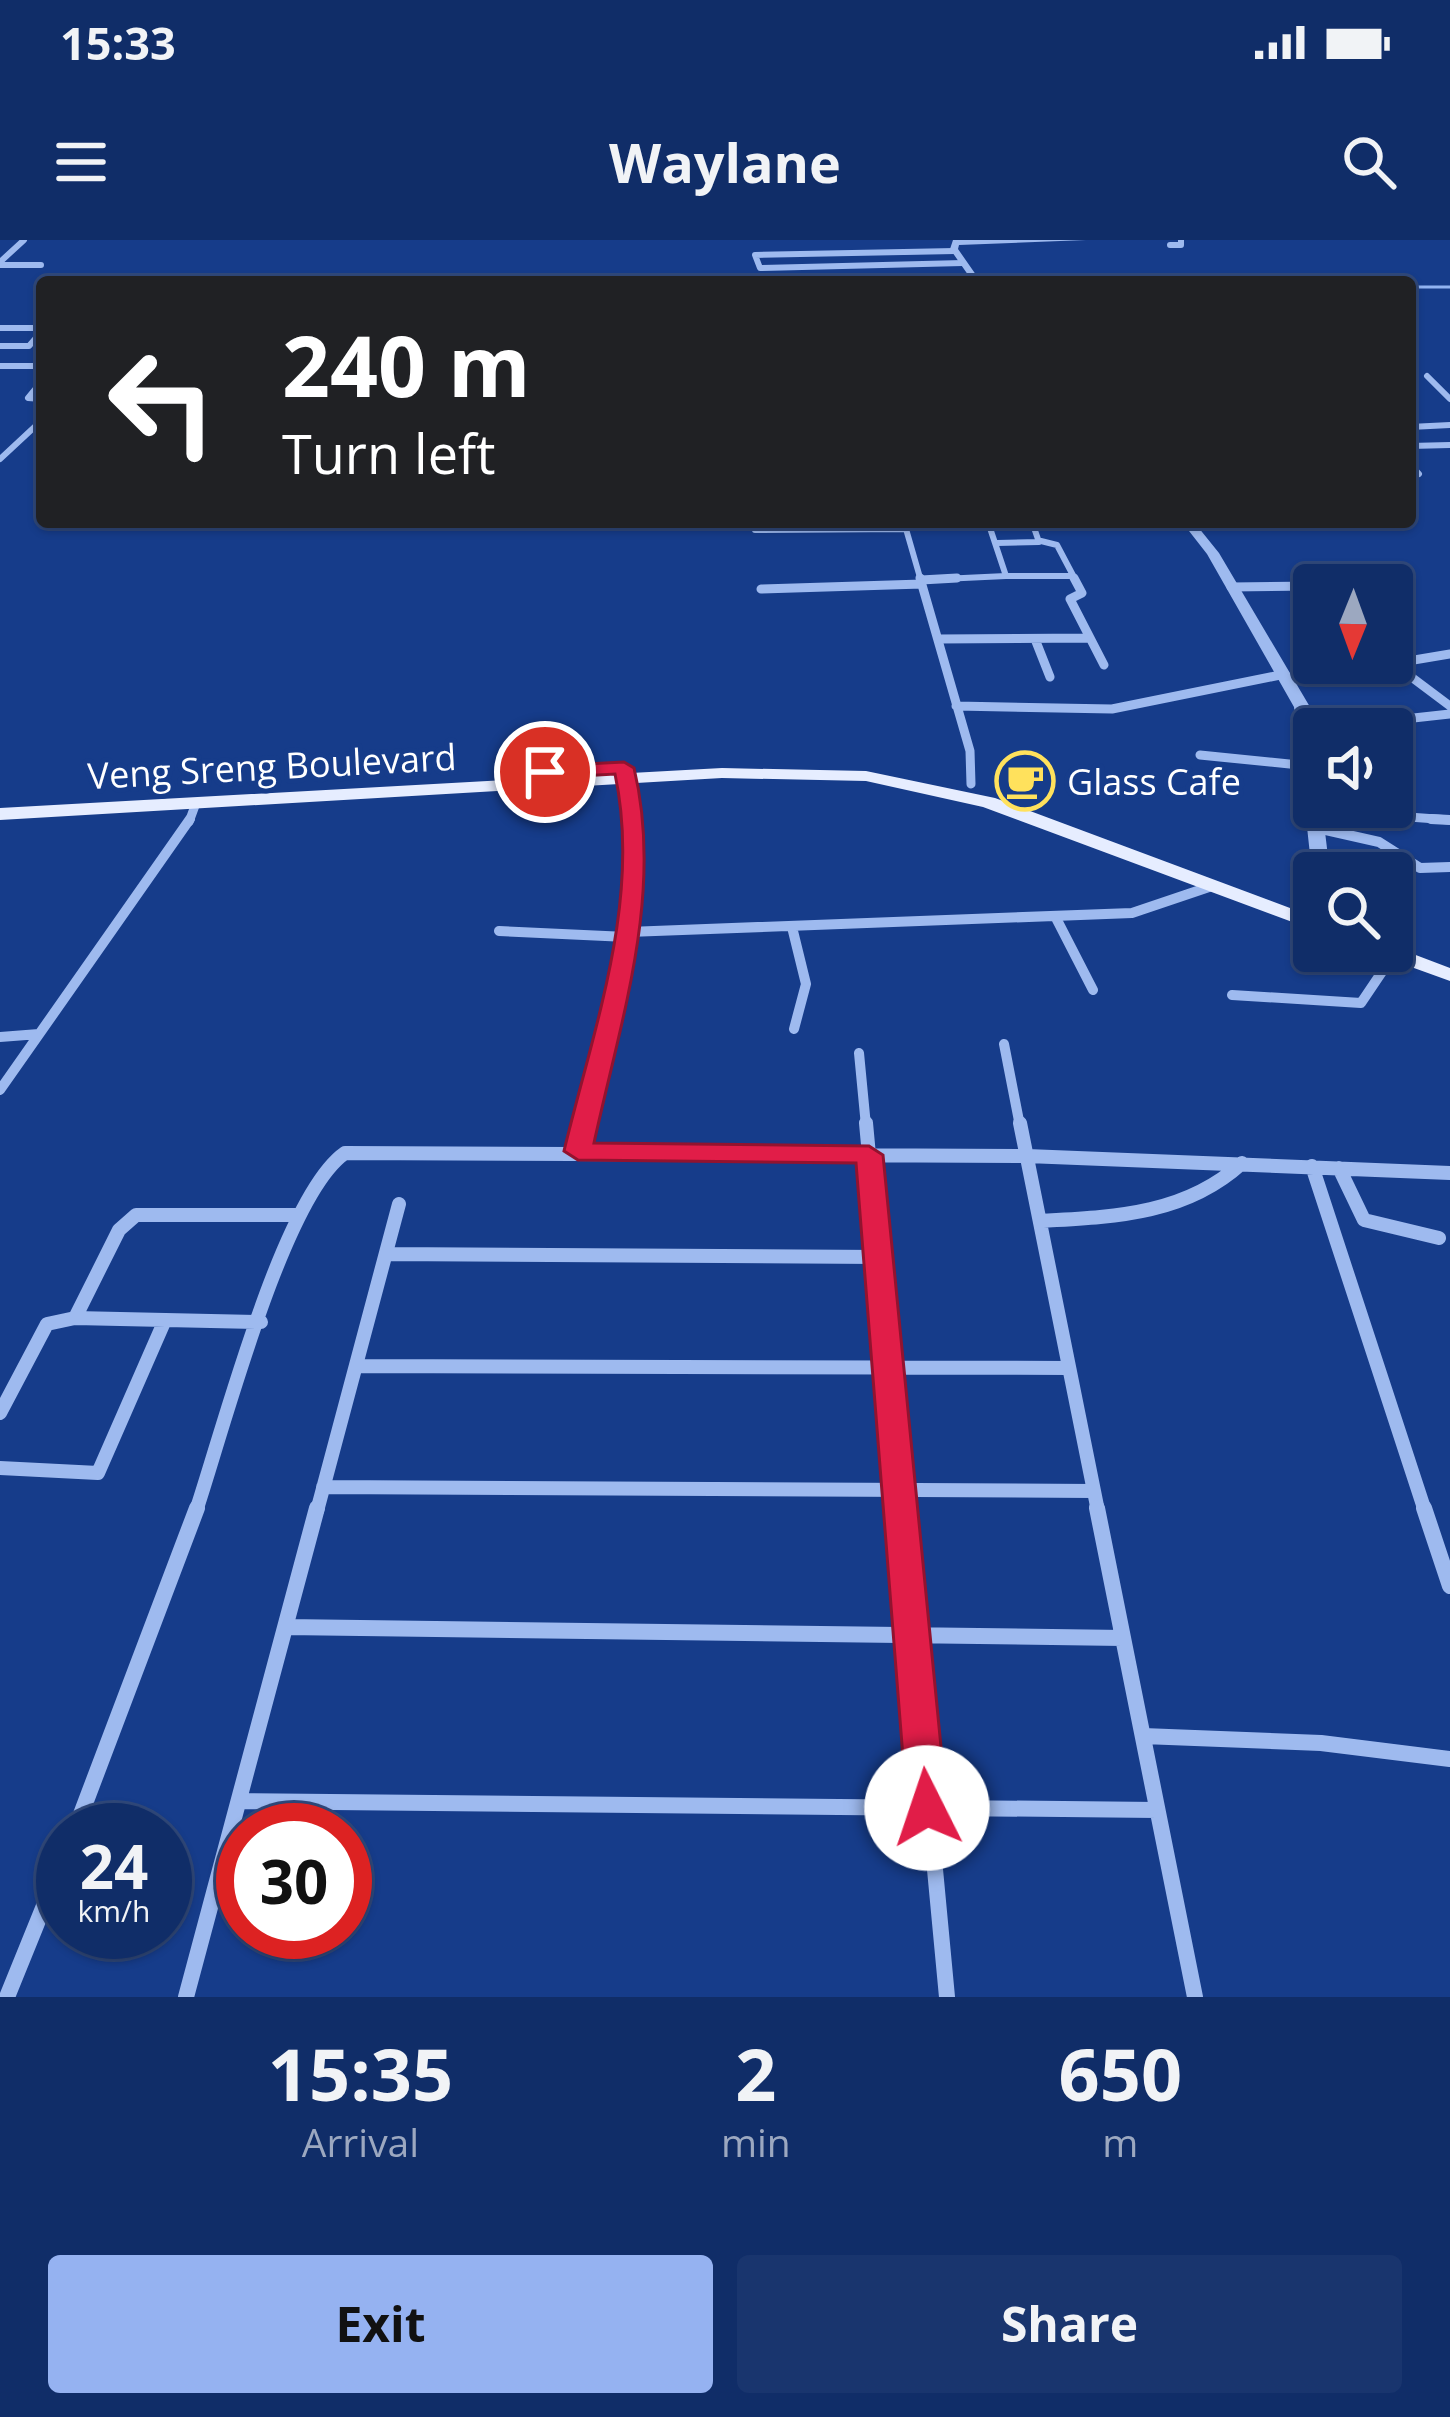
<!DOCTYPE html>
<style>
body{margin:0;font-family:"Open Sans",sans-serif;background:#19356e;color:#f1f3f6;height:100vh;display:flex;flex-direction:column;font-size:45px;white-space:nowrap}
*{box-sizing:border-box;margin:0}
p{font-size:39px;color:#9ca8c0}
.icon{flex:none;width:66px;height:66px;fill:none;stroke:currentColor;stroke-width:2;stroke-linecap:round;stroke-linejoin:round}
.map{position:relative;height:1757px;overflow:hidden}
.sheet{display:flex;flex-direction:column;background:#102d68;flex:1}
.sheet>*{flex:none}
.hud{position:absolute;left:36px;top:36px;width:1380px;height:252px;border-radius:12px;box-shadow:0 3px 9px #0004,0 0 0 3px #30497c;background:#202124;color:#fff;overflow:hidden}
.needle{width:78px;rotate:181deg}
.fabs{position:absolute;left:1293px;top:324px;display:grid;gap:24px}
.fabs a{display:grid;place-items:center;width:120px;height:120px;border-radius:12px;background:#102d68;box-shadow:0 3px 9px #0004,0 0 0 3px #30497c;font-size:60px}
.speed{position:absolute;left:36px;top:1563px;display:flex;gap:24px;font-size:60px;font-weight:700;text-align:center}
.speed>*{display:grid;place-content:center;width:156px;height:156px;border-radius:50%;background:#102d68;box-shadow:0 3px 9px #0004,0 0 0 3px #30497c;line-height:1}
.speed small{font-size:30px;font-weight:400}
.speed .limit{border:18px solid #d22;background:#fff;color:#111}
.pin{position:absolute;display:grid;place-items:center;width:102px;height:102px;color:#fff;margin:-51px;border:6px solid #fff;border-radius:50%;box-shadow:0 3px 12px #0007}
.me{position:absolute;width:132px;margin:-66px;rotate:356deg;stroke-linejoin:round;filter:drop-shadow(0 0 9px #0008)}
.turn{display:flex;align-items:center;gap:42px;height:252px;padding:0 48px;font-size:54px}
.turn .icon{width:156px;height:156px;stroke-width:2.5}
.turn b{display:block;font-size:84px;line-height:102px}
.eta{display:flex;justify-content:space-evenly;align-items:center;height:204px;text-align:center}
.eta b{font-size:72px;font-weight:700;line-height:84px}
.primary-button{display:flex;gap:24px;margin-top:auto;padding:24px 48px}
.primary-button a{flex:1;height:138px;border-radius:12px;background:#95b2f1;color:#111;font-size:48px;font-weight:700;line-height:138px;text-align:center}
.primary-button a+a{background:#19356e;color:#f1f3f6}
.status{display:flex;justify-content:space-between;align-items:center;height:84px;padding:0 60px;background:#102d68;direction:ltr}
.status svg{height:33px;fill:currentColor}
header{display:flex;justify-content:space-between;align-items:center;height:156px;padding:0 48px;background:#102d68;font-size:54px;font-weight:700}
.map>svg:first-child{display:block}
</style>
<div class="status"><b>15:33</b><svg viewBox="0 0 49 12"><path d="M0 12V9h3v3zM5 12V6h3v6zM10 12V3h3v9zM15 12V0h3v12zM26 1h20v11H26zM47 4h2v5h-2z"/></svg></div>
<header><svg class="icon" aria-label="menu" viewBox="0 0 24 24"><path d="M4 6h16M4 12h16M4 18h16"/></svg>Waylane<svg class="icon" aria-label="search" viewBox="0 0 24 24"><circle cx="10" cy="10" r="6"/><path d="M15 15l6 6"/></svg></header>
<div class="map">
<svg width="1450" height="1757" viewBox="0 0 1450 1757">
<rect width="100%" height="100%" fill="#163c8a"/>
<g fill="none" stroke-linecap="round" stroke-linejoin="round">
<path stroke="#91b3f2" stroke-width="3" d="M1410,47H1450"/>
<path stroke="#9ebaef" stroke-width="6" d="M1170,5H1181V0
M955,11L755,15L760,28L963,23
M0,22L24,0
M0,25H41
M0,88H42
M0,106H29L42,91
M0,126H42
M1427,136L1450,159
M42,141L28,158L42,159
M1410,187L1450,185
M1410,206L1450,205
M0,219L42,180
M1410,224L1419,234
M904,282L921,341
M755,290L907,289
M1041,301L1057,305L1076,341
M997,303L1039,302L1032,282
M1006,336H1071
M921,340L1006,336L988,282"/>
<path stroke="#9ebaef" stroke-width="9" d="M920,338L970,511L971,544
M1074,338L1082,353L1070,359L1104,425
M921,340L957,338
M1231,347L1314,346
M761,349L922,344
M938,399L1090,398
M1035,399L1050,437
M1394,424L1450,466
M1289,441L1450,414
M956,466L1112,469L1285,434
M1368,483L1450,474
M1200,515L1309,526
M624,528L632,582
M1313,570L1450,580
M189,582L196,563"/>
<path stroke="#9ebaef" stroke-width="10" d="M1431,579L1450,580
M1317,588L1379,602L1420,628L1450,627
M1056,678L1093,750
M792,687L806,744L794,789
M499,691L627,697
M628,692L1132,673L1212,646
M1232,755L1361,763L1394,714
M0,797L39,794
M1004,804L1020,886
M859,813L866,886
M0,850L190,579
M584,886C609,783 635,685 632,579"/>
<path stroke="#9ebaef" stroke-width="14" d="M866,883L902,1271
M1020,883L1098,1271
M578,911L585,883
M1312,926L1425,1271
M1339,928L1364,980L1439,998
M1040,981C1113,977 1185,975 1242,923
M386,1014L880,1017
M75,1078L119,990L136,975H295
M356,1126L1069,1128
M0,1173L47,1084L75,1078L261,1082
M0,1228L98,1233L165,1080
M323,1247L1094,1251
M196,1271C223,1191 283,956 345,913L1027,916L1450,933
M317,1271L399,964"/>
<path stroke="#9ebaef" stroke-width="16" d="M901,1268L947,1757
M1097,1268L1195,1757
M1424,1268L1450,1346
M286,1387L1123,1398
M1143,1496L1321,1503L1450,1519
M239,1561L1157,1570
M75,1590L197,1268
M7,1757L63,1619
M186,1757L317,1268"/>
<path fill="#9ebaef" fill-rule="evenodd" d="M953,0H1086L959,5L958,9L981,42H973L950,9Z
M1182,282H1194L1219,313L1310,467L1314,504V567H1322L1330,633H1312L1294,467L1207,314Z
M1314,660V674L1304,682H1292L1289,678Z"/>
<path fill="#e6edff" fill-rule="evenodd" d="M722,528L866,531L995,558L1314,677V690L983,567L866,541L722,538L0,580V568Z
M1392,706L1450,728V741L1378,715L1374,711H1392Z"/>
</g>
<path fill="#e11d48" stroke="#92132f" stroke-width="3" d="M624,522L634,528C664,653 621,779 594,903L869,906L883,915L947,1568L941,1581L927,1587L912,1581L907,1568L856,923L578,920L564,911C593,790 642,659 615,534L545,538L535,532L545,526Z"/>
<defs>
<symbol id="cafe-ring" viewBox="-11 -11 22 22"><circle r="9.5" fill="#163c8a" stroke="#ffe15c" stroke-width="1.5"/><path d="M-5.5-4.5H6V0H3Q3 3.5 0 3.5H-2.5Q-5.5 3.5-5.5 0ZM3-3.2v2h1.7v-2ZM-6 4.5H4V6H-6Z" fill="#ffe15c"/></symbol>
</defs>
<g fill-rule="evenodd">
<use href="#cafe-ring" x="992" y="508" width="66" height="66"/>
</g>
<g text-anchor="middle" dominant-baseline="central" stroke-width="10" stroke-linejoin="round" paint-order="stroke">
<g font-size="36" fill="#fff" stroke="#163c8a">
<text transform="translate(272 526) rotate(-3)">Veng Sreng Boulevard</text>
</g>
<g font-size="36" fill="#fff" stroke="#163c8a" text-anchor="start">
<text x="1067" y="541">Glass Cafe</text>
</g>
</g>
</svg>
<div class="fabs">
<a><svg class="needle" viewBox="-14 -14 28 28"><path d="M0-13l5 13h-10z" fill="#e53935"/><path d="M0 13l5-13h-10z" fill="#9ca8c0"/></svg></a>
<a><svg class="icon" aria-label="sound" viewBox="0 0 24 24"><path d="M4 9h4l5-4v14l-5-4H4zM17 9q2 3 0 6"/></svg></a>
<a><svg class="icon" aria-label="search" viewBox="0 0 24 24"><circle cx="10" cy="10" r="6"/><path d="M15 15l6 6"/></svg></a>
</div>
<div class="speed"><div>24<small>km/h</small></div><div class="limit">30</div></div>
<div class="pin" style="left:545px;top:532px;background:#d93025"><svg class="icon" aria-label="arrive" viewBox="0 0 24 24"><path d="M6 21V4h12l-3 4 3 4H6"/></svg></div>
<svg class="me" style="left:927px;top:1568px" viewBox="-20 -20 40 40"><circle r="19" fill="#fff"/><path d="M0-13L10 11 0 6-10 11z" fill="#e11d48"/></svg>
<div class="hud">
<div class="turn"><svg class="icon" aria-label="left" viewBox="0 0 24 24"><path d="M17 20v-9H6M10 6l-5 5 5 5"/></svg><div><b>240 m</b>Turn left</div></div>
</div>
</div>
<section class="sheet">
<div class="eta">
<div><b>15:35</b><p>Arrival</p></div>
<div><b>2</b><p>min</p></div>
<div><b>650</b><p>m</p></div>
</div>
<div class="primary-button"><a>Exit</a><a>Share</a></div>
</section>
